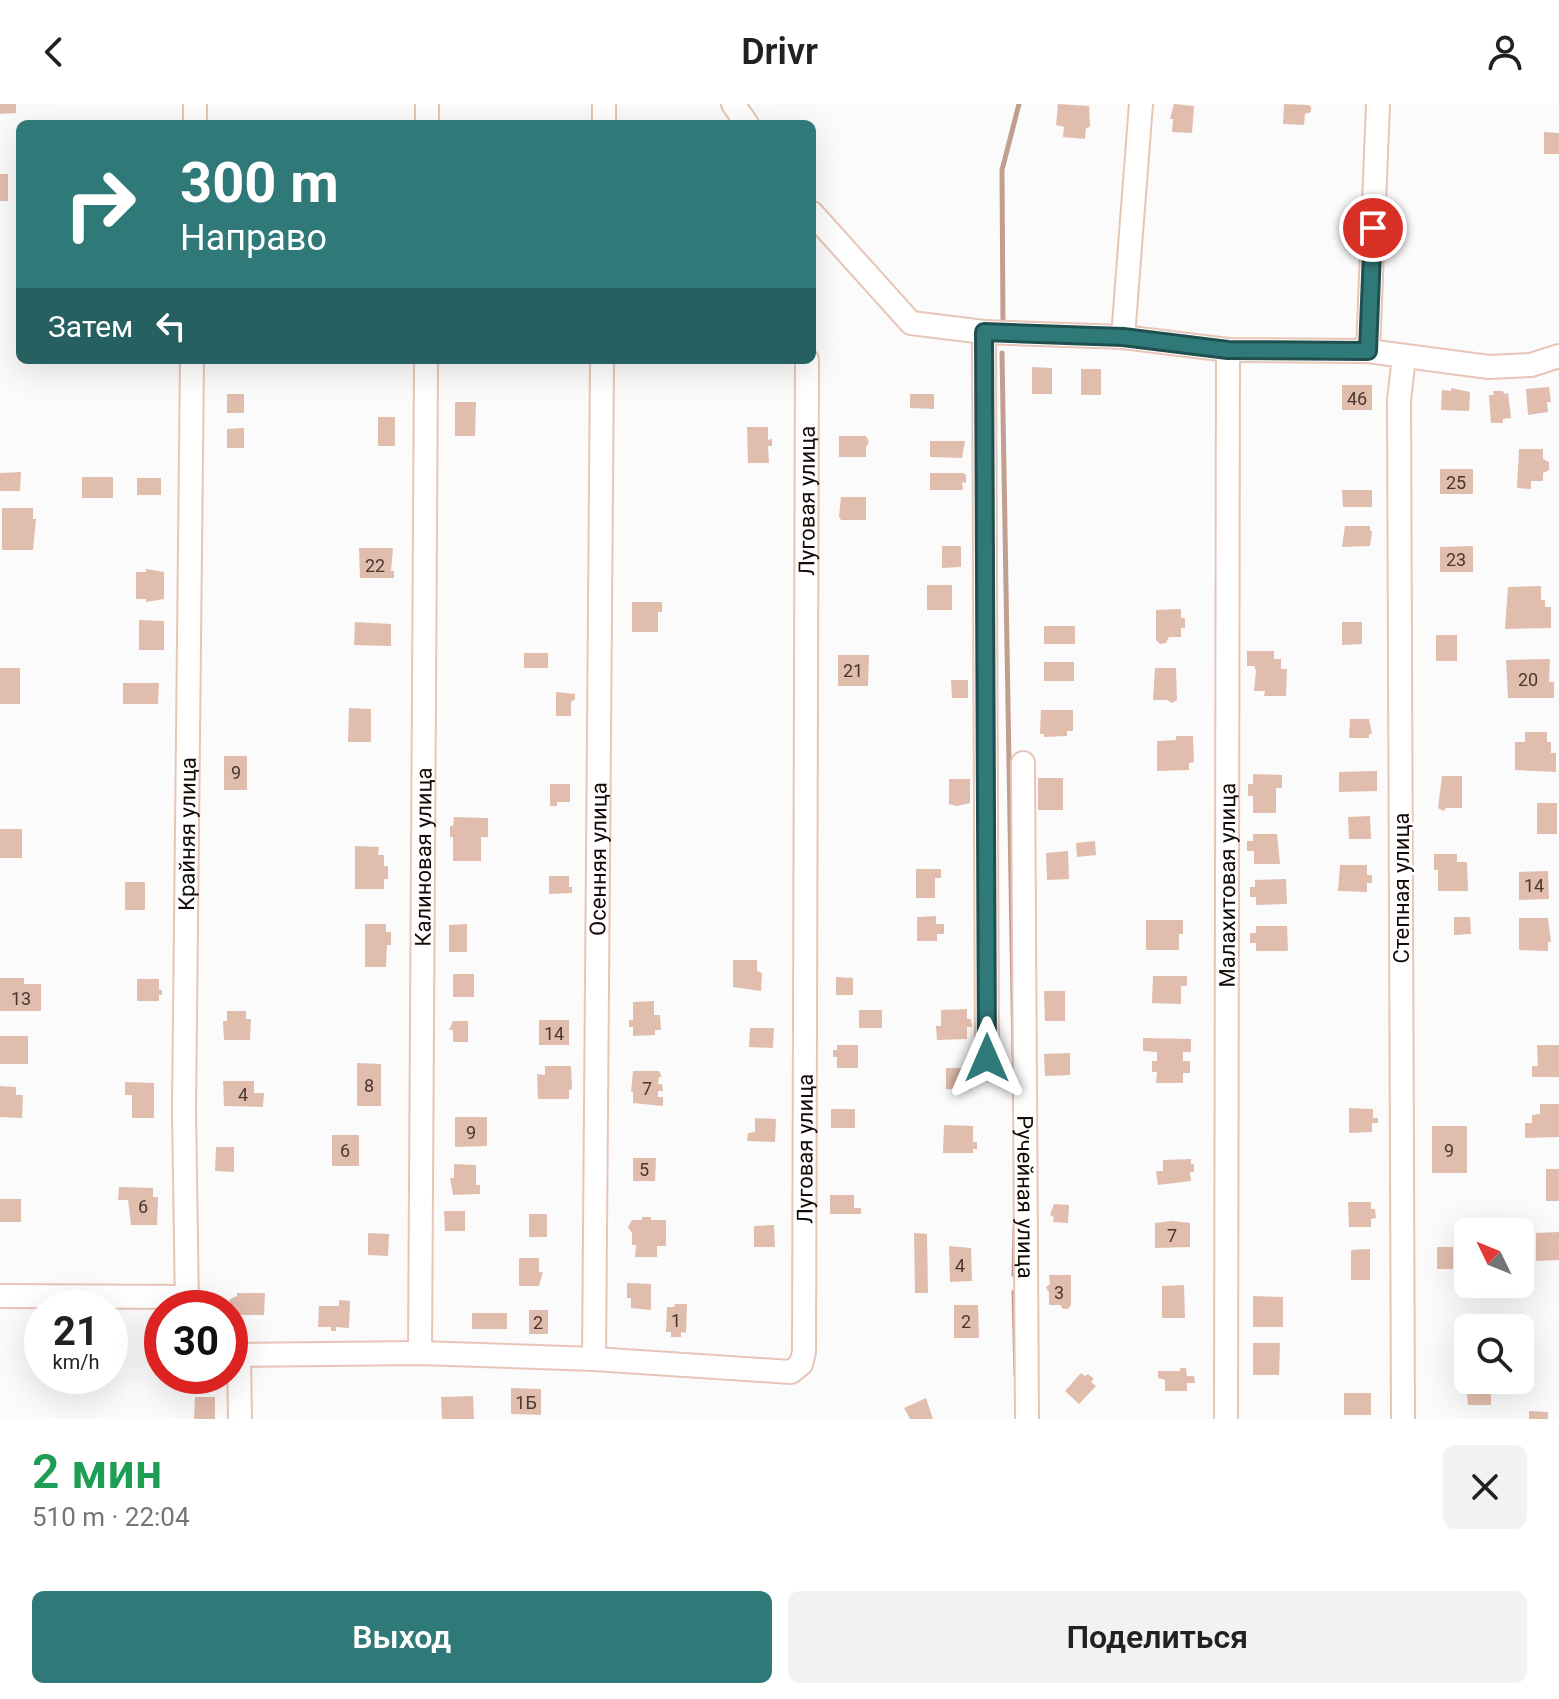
<!DOCTYPE html>
<html lang="ru">
<meta charset="utf-8">
<style>
body{margin:0;font-family:Roboto,sans-serif;background:#f2f2f2;color:#202124;height:100vh;display:flex;flex-direction:column;font-size:30px;white-space:nowrap}
*{box-sizing:border-box;margin:0}
p{font-size:26px;color:#757577}
.icon{flex:none;width:44px;height:44px;fill:none;stroke:currentColor;stroke-width:2;stroke-linecap:round;stroke-linejoin:round}
.map{position:relative;height:1315px;overflow:hidden}
.sheet{display:flex;flex-direction:column;background:#fff;flex:1}
.sheet>*{flex:none}
.top-card{position:absolute;left:16px;top:16px;width:800px;height:244px;border-radius:12px;box-shadow:0 8px 32px #0002;background:#307979;color:#fff;overflow:hidden}
.needle{width:52px;rotate:313deg}
.buttons{position:absolute;left:1454px;top:1114px;display:grid;gap:16px}
.buttons a{display:grid;place-items:center;width:80px;height:80px;border-radius:12px;background:#fff;box-shadow:0 8px 32px #0002;font-size:40px}
.speed{position:absolute;left:24px;top:1186px;display:flex;gap:16px;font-size:40px;font-weight:700;text-align:center}
.speed>*{display:grid;place-content:center;width:104px;height:104px;border-radius:50%;background:#fff;box-shadow:0 8px 32px #0002;line-height:1}
.speed small{font-size:20px;font-weight:400}
.speed .limit{border:12px solid #d22;background:#fff;color:#111}
.pin{position:absolute;display:grid;place-items:center;width:68px;height:68px;color:#fff;margin:-34px;border:4px solid #fff;border-radius:50%;box-shadow:0 2px 8px #0007}
.me{position:absolute;width:88px;margin:-44px;rotate:0deg;stroke-linejoin:round;filter:drop-shadow(0 0 6px #0008)}
.turn{display:flex;align-items:center;gap:28px;height:168px;padding:0 32px;font-size:36px}
.turn .icon{width:104px;height:104px;stroke-width:2.5}
.turn b{display:block;font-size:56px;line-height:68px}
.then{display:flex;align-items:center;height:76px;padding:0 32px;background:#0003;gap:16px;font-size:30px}
.round{display:grid;place-items:center;flex:none;width:84px;height:84px;border-radius:12px;background:#f2f2f2}
.headline{display:flex;align-items:center;justify-content:space-between;height:136px;padding:0 32px}
h1{font-size:48px;font-weight:600;line-height:60px;color:#1e9e55}
.cta{display:flex;gap:16px;margin-top:auto;padding:16px 32px}
.cta a{flex:1;height:92px;border-radius:12px;background:#307979;color:#fff;font-size:32px;font-weight:600;line-height:92px;text-align:center}
.cta a+a{background:#f2f2f2;color:#202124}
header{display:flex;justify-content:space-between;align-items:center;height:104px;padding:0 32px;background:#fff;font-size:36px;font-weight:600}
.map>svg:first-child{display:block}
</style>
<header><svg class="icon" aria-label="back" viewBox="0 0 24 24"><path d="M15 5l-7 7 7 7"/></svg>Drivr<svg class="icon" aria-label="person" viewBox="0 0 24 24"><circle cx="12" cy="8" r="4"/><path d="M4 21q1-7 8-7t8 7"/></svg></header>
<div class="map">
<svg width="1559" height="1315" viewBox="0 0 1559 1315">
<rect width="100%" height="100%" fill="#fbfbfb"/>
<g fill="none" stroke-linecap="round" stroke-linejoin="round">
<path stroke="#c19e8f" stroke-width="5" d="M1003,220L1002,66L1019,0
M1002,249L1014,952
M1014,1171L1015,1122
M1014,1188L1016,1271"/>
</g>
<path fill="#e1bdad" d="M0,0H16V9L0,10Z
M1058,0L1089,2L1090,23L1086,24L1085,35L1063,33L1064,23L1056,21Z
M1174,0L1194,2L1192,29L1172,28L1173,15H1170Z
M1284,0L1309,1L1311,3V8L1305,10L1304,21L1283,20Z
M1544,28L1559,29V50H1544Z
M0,70H8V97H0Z
M1032,263L1052,264V290H1032Z
M1081,265H1101V291H1081Z
M1342,281H1372V306H1342Z
M1549,283L1551,298H1547L1548,308L1528,311L1526,285Z
M1451,284L1470,288L1469,307L1441,306L1442,286L1451,287Z
M1493,287H1503L1504,290L1508,289L1511,314L1503,315V319H1491L1489,291H1494Z
M227,290H244V309H227Z
M910,290H934V305L910,304Z
M455,298H476L475,332H455Z
M378,313H395V342H378Z
M747,323H768V336L772,335V342H768L769,359H748Z
M244,324V344H227V325Z
M839,332H866L869,338L866,343V353H839Z
M930,337H965L962,354L930,353Z
M1519,345H1543V355L1549,358V366L1543,369V377H1531V385L1517,384Z
M1440,365H1473V390H1440Z
M21,368L20,387H0V369Z
M930,369H963L966,371V379L962,378L963,386H930Z
M82,373H113V394H82Z
M137,374H161V391H137Z
M1342,386H1372V403H1343Z
M841,393H866V416H841L839,413Z
M2,404H33V415H36L33,446H2Z
M1345,422H1370V427H1372L1370,442L1342,443Z
M942,442H961V463L942,464Z
M1473,442V468H1440V443Z
M359,444H393L391,467H394V474H360Z
M146,465L164,468V495L146,498V495H136V468H146Z
M927,481H952V506H927Z
M1541,482V496H1545V503H1551V524L1505,525L1508,483Z
M632,498H662V508H658V528H632Z
M1181,505V514H1185V524H1181V533H1169L1166,539L1160,540L1156,536V506Z
M139,516L164,517V546H139Z
M355,518L391,520V542L354,541Z
M1342,518H1362V540L1342,541Z
M1044,522H1075V540H1044Z
M1436,531H1457V557H1436Z
M1247,547H1274V555H1281V565H1287L1286,592H1264L1265,587H1254L1256,567L1254,562H1247Z
M524,549H548V564H524Z
M838,551H869L868,582H838Z
M1550,555L1549,578H1554V594H1508L1506,556Z
M1044,558H1074V577H1044Z
M0,564H20V600H0Z
M1155,564H1176L1177,596L1172,599L1167,596H1153Z
M951,576H968V594H952Z
M123,579H159L158,600H123Z
M556,588L575,590V595L571,598V612H556Z
M349,604L371,605V638H348Z
M1041,606H1073V627H1067V632L1044,633V630H1040Z
M1350,615H1369L1372,630H1369V634H1349Z
M1525,628H1547V638H1551V649H1556V668L1515,666V638H1525Z
M1176,632H1193L1194,658L1189,659V666L1157,667V637L1176,636Z
M224,652H247V686H224Z
M1377,667V687L1339,688V668Z
M1253,670L1282,671V684H1276V709H1253V692H1248V680H1253Z
M1442,672H1462V704H1446L1444,707L1438,704Z
M1038,674H1063V706H1038Z
M949,675H970V699L957,702L949,700Z
M550,680H570V698H557V702H550Z
M1537,699H1557V730H1537Z
M1370,712L1371,735H1349L1348,713Z
M454,713L488,714V733H481V757H453V733H450V722H453Z
M0,725H22V754H0Z
M1253,730H1277L1280,760H1254V747H1247V737H1253Z
M1095,737L1096,751L1077,753L1076,739Z
M355,742L379,743L378,751H384V762H388V775H384V785H355Z
M1068,747L1069,775L1047,776L1046,749Z
M1434,750H1457V758H1467L1468,787H1438V766H1434Z
M1340,761H1367V771H1372V779H1367V788L1338,787Z
M916,765H941V774H935V794H916Z
M1548,767L1549,795L1519,796V768Z
M549,772H569V783H572V789L549,790Z
M1286,775L1287,800L1256,801V793H1250V783H1255V776Z
M125,778H145V806H125Z
M936,812V820H944V830H937V837H917V813Z
M1454,813H1470L1471,830L1454,831Z
M1519,814H1548L1551,838H1548V847L1519,846Z
M1146,816H1183V830H1179V846H1146Z
M365,820H386V828H391V841H387L386,863H365Z
M467,820V848H449V821Z
M1256,822H1287L1288,847H1256V839H1250V829H1256Z
M733,856H757V867L762,869L761,887L733,883Z
M453,870H474V893H453Z
M1153,872H1187V882H1181V900L1152,899Z
M836,873L853,874V891H836Z
M0,874H24V880H41V907H0Z
M137,875H159V886H162V891H159V897H137Z
M1044,887H1065V917H1045Z
M654,897V911H660L661,926H655V931L633,932V923H629V916H633V898Z
M967,905V915H971L972,923H967V935L937,936L936,922H941V906Z
M859,906H882V924H859Z
M227,907H246V915H251L250,936H224L223,917H227Z
M539,916H569V941H539Z
M453,917H468V938H453V926H449Z
M750,924H774L773,944L749,943Z
M0,932H28V960H0Z
M1143,934L1191,935V948H1183V957H1190V969H1183V979H1156L1157,968H1152V957H1157V948L1143,947Z
M837,941H858V964H837V953H833V946H837Z
M1537,941H1559V973H1532V962H1538Z
M1070,949V971L1045,972L1044,950Z
M357,959L381,960V1002H357Z
M545,962H571L572,985L569,986V995H538L537,970L545,971Z
M946,964H970L971,986L946,985Z
M633,967H659L662,973H659L658,980H662L663,987H658V993H663V1002L633,999V988H631Z
M223,977H254V989H264L263,1003L224,1002Z
M125,978L154,979V1014H132V991H125Z
M0,982L16,983V991H23L22,1014L0,1013Z
M1540,1000H1559V1033L1525,1034V1019H1532V1011L1540,1010Z
M1349,1004L1373,1005V1014H1378V1019H1372V1028L1349,1029Z
M831,1005H855V1024H831Z
M455,1013H487V1042L455,1043Z
M755,1014L776,1015L775,1038L747,1037L748,1029L755,1028Z
M944,1021L973,1022V1038H977V1045H973V1049H943Z
M1432,1022H1467V1069H1432Z
M332,1031H359V1062H332Z
M216,1043H234V1068L215,1067Z
M633,1054H656L655,1077H633Z
M1191,1055V1060H1194V1068H1190L1191,1077L1158,1081L1156,1067H1163V1056Z
M454,1060L476,1061V1081H480V1090L453,1091L450,1074H454Z
M1546,1065H1559V1097H1546Z
M119,1083L153,1084V1093H158L157,1121H131L128,1096H118Z
M830,1091H854V1104H861V1110H830Z
M0,1095H21V1118H0Z
M1348,1098H1371V1105H1375L1376,1114L1371,1115V1123H1349Z
M1054,1100L1069,1101L1068,1119L1053,1118L1054,1113L1050,1111Z
M444,1107H465V1127H445Z
M529,1110H547V1133H529Z
M642,1113H651V1116H666V1142H657V1153H635L636,1141H632V1129L628,1123L632,1116H642Z
M1173,1117L1190,1119V1143L1155,1144V1119Z
M774,1121L775,1143H754V1122Z
M1559,1128V1156L1536,1157V1129Z
M368,1129L389,1130L388,1152L368,1151Z
M914,1129L927,1130L928,1189H915Z
M949,1142L971,1144L972,1177L950,1178Z
M1437,1143H1453V1165H1437Z
M1370,1145V1176H1351V1146Z
M519,1154H539V1168H543L539,1182H519Z
M1049,1171H1071V1201L1068,1205H1063L1060,1201H1049V1189L1046,1183L1050,1180Z
M627,1179L651,1180V1206L631,1204V1194H627Z
M1184,1181L1185,1214H1162V1182Z
M237,1189H265L264,1211H237V1208H233L229,1204L230,1195L237,1192Z
M1253,1192L1283,1193V1223H1253Z
M339,1196L350,1197L349,1224L336,1223V1227H331V1223H318L319,1202H339Z
M675,1200H687L686,1229L681,1228V1233H671V1228H666L667,1203H674Z
M954,1201H978L979,1234H954Z
M529,1206H548V1230H529Z
M472,1209H507V1225H472Z
M1253,1239H1280L1279,1271H1253Z
M1180,1264H1186L1187,1272H1194L1195,1279H1187V1287H1165V1276L1158,1274V1267H1180Z
M1081,1269L1085,1272L1088,1270L1094,1275L1091,1278L1096,1282L1079,1300L1065,1287Z
M1465,1273H1468V1276H1491V1301H1468Z
M511,1284L541,1285V1311L511,1310Z
M1344,1289H1371V1311H1344Z
M473,1292L474,1315H442L441,1293Z
M195,1293H215V1315H194Z
M926,1294L933,1315H910L904,1304Z
M1529,1307L1548,1308V1315H1529Z"/>
<g fill="none" stroke-linecap="round" stroke-linejoin="round">
<defs>
<g id="minor">
<path d="M733,0L747,20"/>
<path d="M195,20V0"/>
<path d="M427,20V0"/>
<path d="M604,20V0"/>
<path d="M812,109L911,219L984,228L1123,233L1228,246L1368,247L1489,263L1531,261L1559,252"/>
<path d="M984,228L987,954"/>
<path d="M1123,233L1141,0"/>
<path d="M1368,247L1378,0"/>
<path id="s1" d="M1023,659L1027,1315"/>
<path d="M0,1192L187,1193"/>
<path id="s2" d="M187,1204L184,1006L192,256"/>
<path id="s3" d="M420,1249L426,256"/>
<path id="s4" d="M230,1251L420,1249L594,1255L791,1268L801,1260L804,1248L807,256"/>
<path d="M239,1253L240,1315"/>
<path id="s5" d="M594,1255L602,256"/>
<path id="s6" d="M1226,1315L1228,246"/>
<path d="M1403,1315L1399,296L1404,253"/>
</g>
</defs>
<use href="#minor" stroke="#e7c6b8" stroke-width="26"/>
<use href="#minor" stroke="#fff" stroke-width="22"/>
</g>
<g fill="none" stroke-linecap="round" stroke-linejoin="round">
<defs>
<path id="route" d="M987,954L984,228L1123,233L1228,246L1368,247L1373,124"/>
</defs>
<use href="#route" stroke="#1f4f4f" stroke-width="20"/>
<use href="#route" stroke="#307979" stroke-width="14"/>
</g>
<g text-anchor="middle" dominant-baseline="central" stroke-width="6" stroke-linejoin="round" paint-order="stroke">
<g font-size="18" fill="#483730">
<text x="1357" y="294">46</text>
<text x="1456" y="378">25</text>
<text x="1456" y="455">23</text>
<text x="375" y="461">22</text>
<text x="853" y="566">21</text>
<text x="1528" y="575">20</text>
<text x="236" y="668">9</text>
<text x="1534" y="781">14</text>
<text x="21" y="894">13</text>
<text x="554" y="929">14</text>
<text x="369" y="981">8</text>
<text x="647" y="984">7</text>
<text x="243" y="990">4</text>
<text x="471" y="1028">9</text>
<text x="345" y="1046">6</text>
<text x="1449" y="1046">9</text>
<text x="644" y="1065">5</text>
<text x="143" y="1102">6</text>
<text x="1172" y="1131">7</text>
<text x="960" y="1161">4</text>
<text x="1059" y="1188">3</text>
<text x="676" y="1216">1</text>
<text x="966" y="1217">2</text>
<text x="538" y="1218">2</text>
<text x="526" y="1298">1Б</text>
</g>
<g font-size="22" fill="#150a06" stroke="#fff">
<text stroke="none"><textPath href="#s4" startOffset="1438">Луговая улица</textPath></text>
<text stroke="none"><textPath href="#s2" startOffset="474">Крайняя улица</textPath></text>
<text stroke="none"><textPath href="#s3" startOffset="496">Калиновая улица</textPath></text>
<text stroke="none"><textPath href="#s5" startOffset="500">Осенняя улица</textPath></text>
<text stroke="none"><textPath href="#s6" startOffset="534">Малахитовая улица</textPath></text>
<text transform="translate(1401 784) rotate(-90)">Степная улица</text>
<text stroke="none"><textPath href="#s4" startOffset="790">Луговая улица</textPath></text>
<text stroke="none"><textPath href="#s1" startOffset="434">Ручейная улица</textPath></text>
</g>
</g>
</svg>
<div class="buttons">
<a><svg class="needle" viewBox="-14 -14 28 28"><path d="M0-13l5 13h-10z" fill="#e53935"/><path d="M0 13l5-13h-10z" fill="#757577"/></svg></a>
<a><svg class="icon" aria-label="search" viewBox="0 0 24 24"><circle cx="10" cy="10" r="6"/><path d="M15 15l6 6"/></svg></a>
</div>
<div class="speed"><div>21<small>km/h</small></div><div class="limit">30</div></div>
<div class="pin" style="left:1373px;top:124px;background:#d93025"><svg class="icon" aria-label="arrive" viewBox="0 0 24 24"><path d="M6 21V4h12l-3 4 3 4H6"/></svg></div>
<svg class="me" style="left:987px;top:954px" viewBox="-20 -20 40 40"><path d="M0-17L14 15 0 8-14 15z" fill="#307979" stroke="#fff" stroke-width="4"/></svg>
<div class="top-card">
<div class="turn"><svg class="icon" aria-label="right" viewBox="0 0 24 24"><path d="M7 20v-9h11M14 6l5 5-5 5"/></svg><div><b>300 m</b>Направо</div></div>
<div class="then">Затем<svg class="icon" aria-label="left" viewBox="0 0 24 24"><path d="M17 20v-9H6M10 6l-5 5 5 5"/></svg></div>
</div>
</div>
<section class="sheet">
<div class="headline"><div><h1>2 мин</h1><p>510 m · 22:04</p></div><a class="round"><svg class="icon" aria-label="close" viewBox="0 0 24 24"><path d="M6 6l12 12M18 6L6 18"/></svg></a></div>
<div class="cta"><a>Выход</a><a>Поделиться</a></div>
</section>
